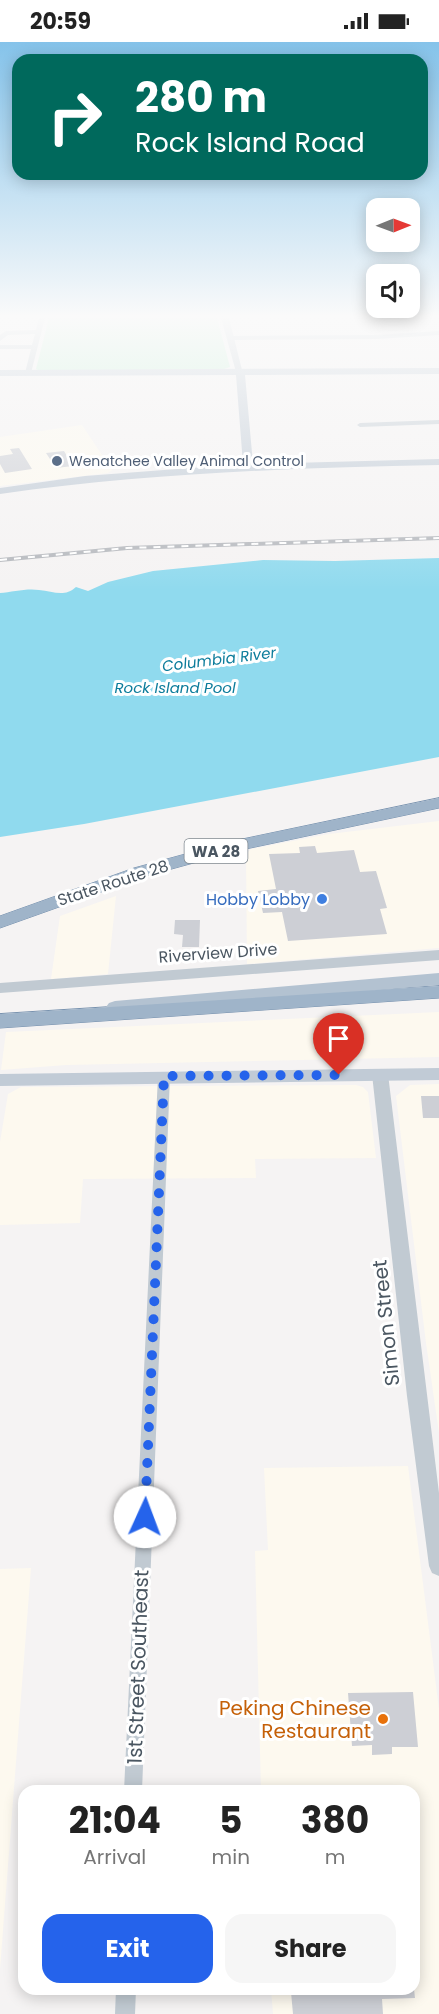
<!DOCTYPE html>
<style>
body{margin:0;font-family:Poppins,sans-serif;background:#f6f6f6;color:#222;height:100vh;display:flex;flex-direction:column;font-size:22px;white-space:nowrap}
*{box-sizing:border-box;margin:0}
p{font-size:20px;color:#767676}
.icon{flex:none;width:33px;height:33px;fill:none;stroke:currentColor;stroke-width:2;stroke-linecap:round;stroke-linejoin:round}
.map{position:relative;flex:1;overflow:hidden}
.side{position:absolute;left:18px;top:1743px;width:402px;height:210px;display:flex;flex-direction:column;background:#fff;border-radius:18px;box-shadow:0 3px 15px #0003}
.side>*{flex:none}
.top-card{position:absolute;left:12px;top:12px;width:416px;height:126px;border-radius:18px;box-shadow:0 3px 15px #0003;background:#00695c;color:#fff;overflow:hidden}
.needle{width:39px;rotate:89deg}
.tools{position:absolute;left:366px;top:156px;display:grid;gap:12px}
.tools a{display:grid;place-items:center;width:54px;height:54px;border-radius:12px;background:#fff;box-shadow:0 3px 15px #0003;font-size:30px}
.pin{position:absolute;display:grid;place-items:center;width:51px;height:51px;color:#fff;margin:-62px -26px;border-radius:50% 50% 50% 0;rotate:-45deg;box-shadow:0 0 6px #0007}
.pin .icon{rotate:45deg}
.me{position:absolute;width:66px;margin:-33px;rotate:2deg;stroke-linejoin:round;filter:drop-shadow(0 0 4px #0008)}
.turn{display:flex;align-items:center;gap:21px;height:126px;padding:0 24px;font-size:27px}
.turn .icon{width:78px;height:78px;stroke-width:2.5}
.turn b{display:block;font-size:42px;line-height:51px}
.eta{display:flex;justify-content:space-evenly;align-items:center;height:102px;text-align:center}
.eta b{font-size:36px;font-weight:700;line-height:42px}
.cta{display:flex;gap:12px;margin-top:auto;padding:12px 24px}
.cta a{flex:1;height:69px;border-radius:18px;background:#2563eb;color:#fff;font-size:24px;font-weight:700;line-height:69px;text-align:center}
.cta a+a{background:#f6f6f6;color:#222}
.status{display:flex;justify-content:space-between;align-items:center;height:42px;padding:0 30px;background:#fff;direction:ltr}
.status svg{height:16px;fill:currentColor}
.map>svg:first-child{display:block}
</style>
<div class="status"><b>20:59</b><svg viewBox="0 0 49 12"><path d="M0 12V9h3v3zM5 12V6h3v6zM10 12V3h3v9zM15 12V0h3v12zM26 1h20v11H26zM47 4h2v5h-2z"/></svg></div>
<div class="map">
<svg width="439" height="1972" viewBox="0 0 439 1972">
<rect width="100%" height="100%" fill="#f5f3f3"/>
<path fill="#fdf9ef" d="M82,383L112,428L108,431L0,444V395Z
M439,779V906L247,922L246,812L251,807L329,792Z
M116,854L108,932L51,937L60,874Z
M439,970V1015L66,1023L1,1028L6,990Z
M439,1042V1391L426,1301L396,1054L410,1043Z
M356,1043L363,1045L368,1050L376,1116L255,1117L256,1136L83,1137L80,1181L0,1183V1100L8,1052L21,1045Z
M408,1424L439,1667V1972H273L271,1947H414V1749H261L255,1509L268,1508L264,1426Z
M31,1526L0,1927V1527Z"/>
<path fill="#c3f1d5" d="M50,272H216L230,325L224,327L40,329L36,327Z"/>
<path fill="#90daee" d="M439,516V715L84,782L0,795V551C12,550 27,546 39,548C53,549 64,556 76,545L88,549L108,540L153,529L263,518L335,519Z"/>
<path fill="#cdcfd5" d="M19,406L32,427L5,431L0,422V414L13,412L10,407Z
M64,409L73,424L56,426L46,411Z
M315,804L317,811L354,808L360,830L376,829L387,866L380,867L387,892L288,899L282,870L263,871L258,849L276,847L269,812L300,811L299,805Z
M175,878H200L199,905H182L183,893L174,892Z
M421,1054H439V1076H423Z
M413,1650L418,1705H392V1712L372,1713V1703L352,1704L348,1651Z
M340,1947H414L415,1956L382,1957L383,1972H293L291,1950Z"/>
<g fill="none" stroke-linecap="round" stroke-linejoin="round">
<defs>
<path id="trunk" d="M439,756V766L241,808L146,834L0,886V874L134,826L233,799Z
M439,944V956L0,986V972Z"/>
</defs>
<use href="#trunk" stroke="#7690ad" stroke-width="1"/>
<path fill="#c1cad2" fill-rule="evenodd" d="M40,272H46L31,331L28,333L25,331L31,307H0V303H32L35,292L8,293L0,299V293L6,289L36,288Z
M439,289V293L377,297L231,298L228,296L231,294L377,293Z
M439,378V382L360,385L357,383L360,381Z
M164,1030L170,1034L142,1749H124L158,1034Z
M116,1947H136L135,1972H115Z"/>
<path fill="#c1cad2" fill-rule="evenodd" d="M220,272H228L243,332L236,330Z
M439,908V918L0,951V941Z
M380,1027L385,1028L388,1032L439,1451V1534L432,1531L429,1524L407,1354L372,1032L375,1028Z"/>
<path fill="#c1cbd6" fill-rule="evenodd" d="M439,326V332L245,333L253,422L439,417V423C291,426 147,431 0,452V446L85,434L243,422L236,333L0,334V328Z
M439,1026V1038L0,1044V1032Z"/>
<path fill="#b3c2d1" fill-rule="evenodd" d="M439,931V943L115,971L109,969L106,965L109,961L115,959Z"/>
<use href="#trunk" fill="#9fb4c9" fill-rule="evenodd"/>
<defs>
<path id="rail" d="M0,518L127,506L439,496"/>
</defs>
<use href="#rail" stroke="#b5b8bd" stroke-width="4"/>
<use href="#rail" stroke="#fff" stroke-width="2" stroke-dasharray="7" stroke-linecap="butt"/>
</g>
<linearGradient id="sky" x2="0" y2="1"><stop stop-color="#85c3ea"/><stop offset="0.5" stop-color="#fafafa"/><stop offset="1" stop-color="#fafafa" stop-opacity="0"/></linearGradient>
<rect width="439" height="548" fill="url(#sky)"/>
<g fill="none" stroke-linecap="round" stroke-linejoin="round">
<path stroke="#2563eb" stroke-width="10" stroke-dasharray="0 18" d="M145,1475L164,1034L339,1033"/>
</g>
<circle fill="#5c6f8a" stroke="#fff" stroke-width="2" cx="57" cy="419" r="6"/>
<circle fill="#3f7fe0" stroke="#fff" stroke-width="2" cx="322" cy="857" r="6"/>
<circle fill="#e8710a" stroke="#fff" stroke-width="2" cx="383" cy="1677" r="6"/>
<g text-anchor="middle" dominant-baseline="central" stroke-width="6" stroke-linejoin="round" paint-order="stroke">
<g font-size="14" fill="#4e5e75" stroke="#fff" text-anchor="start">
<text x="69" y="419">Wenatchee Valley Animal Control</text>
</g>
<g font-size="15" font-style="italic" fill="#0c7c9b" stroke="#fff">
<text transform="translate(219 617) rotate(-7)">Columbia River</text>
<text x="175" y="645">Rock Island Pool</text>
</g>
<rect fill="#fff" stroke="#808990" stroke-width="1.5" x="184.5" y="797" width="63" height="24" rx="4.5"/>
<g font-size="15" font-weight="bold" fill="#4a5661">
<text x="216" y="809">WA 28</text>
</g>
<g font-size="16" fill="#4a5661" stroke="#fff">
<text transform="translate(113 841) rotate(-18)">State Route 28</text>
<text transform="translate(218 911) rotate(-4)">Riverview Drive</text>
</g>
<g font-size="16" fill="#366cbe" stroke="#fff" text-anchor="end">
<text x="310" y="857">Hobby Lobby</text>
</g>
<g font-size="20" fill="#4a5661" stroke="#fff">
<text transform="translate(386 1281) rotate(-96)">Simon Street</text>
<text transform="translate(138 1625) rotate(-88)">1st Street Southeast</text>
</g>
<g font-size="20" fill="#c56008" stroke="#fff" text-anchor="end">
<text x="371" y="1666">Peking Chinese<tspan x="371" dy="23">Restaurant</tspan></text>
</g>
</g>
</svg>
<div class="tools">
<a><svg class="needle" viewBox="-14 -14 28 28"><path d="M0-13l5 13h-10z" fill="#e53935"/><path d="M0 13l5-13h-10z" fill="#767676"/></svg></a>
<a><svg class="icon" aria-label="sound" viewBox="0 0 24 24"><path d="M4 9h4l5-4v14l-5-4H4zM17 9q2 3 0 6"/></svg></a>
</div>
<div class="pin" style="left:339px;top:1033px;background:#d93025"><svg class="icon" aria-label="arrive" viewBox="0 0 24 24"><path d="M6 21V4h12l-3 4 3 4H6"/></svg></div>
<svg class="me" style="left:145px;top:1475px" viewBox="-20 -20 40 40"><circle r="19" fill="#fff"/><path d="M0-13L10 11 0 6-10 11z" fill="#2563eb"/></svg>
<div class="top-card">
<div class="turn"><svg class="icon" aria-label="right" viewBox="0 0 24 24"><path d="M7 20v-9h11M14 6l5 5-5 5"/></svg><div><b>280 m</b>Rock Island Road</div></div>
</div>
<section class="side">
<div class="eta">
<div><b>21:04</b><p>Arrival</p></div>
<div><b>5</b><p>min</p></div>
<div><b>380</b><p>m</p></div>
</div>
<div class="cta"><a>Exit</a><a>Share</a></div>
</section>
</div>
